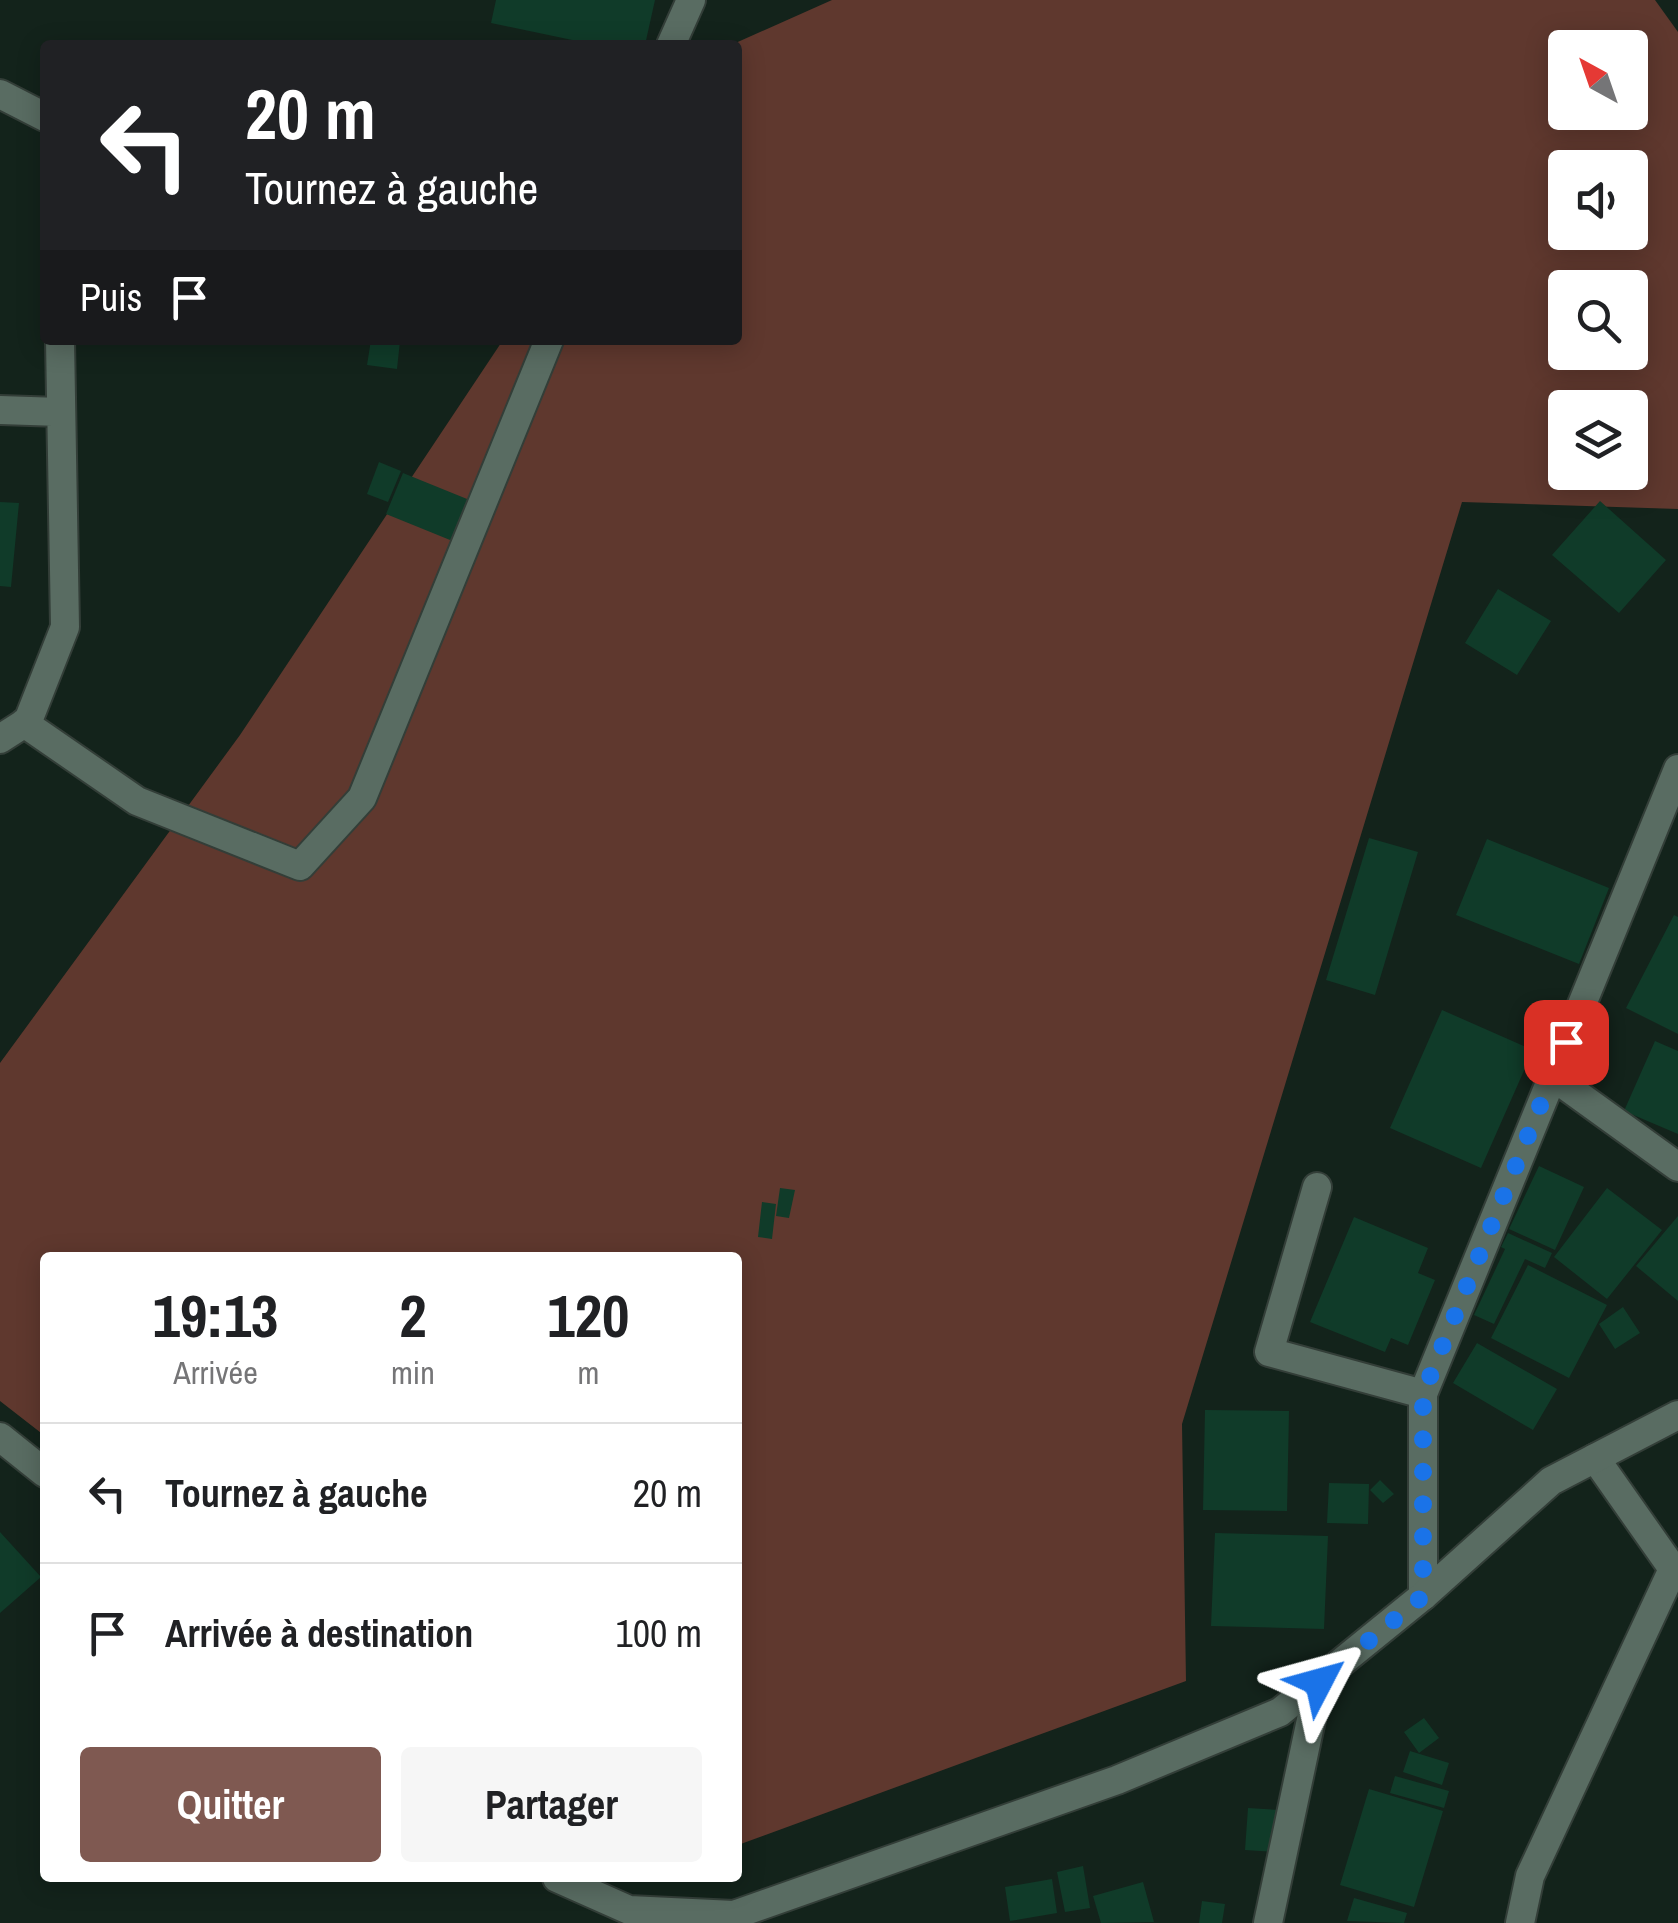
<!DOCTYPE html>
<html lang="fr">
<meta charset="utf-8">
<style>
body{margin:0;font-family:"Archivo Narrow",sans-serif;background:#f6f6f6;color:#202124;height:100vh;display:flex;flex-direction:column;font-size:38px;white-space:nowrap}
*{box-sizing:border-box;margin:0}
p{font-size:32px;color:#757577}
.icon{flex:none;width:55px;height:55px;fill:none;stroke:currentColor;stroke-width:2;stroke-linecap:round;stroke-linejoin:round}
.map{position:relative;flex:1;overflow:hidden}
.side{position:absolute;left:40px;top:1252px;width:702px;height:630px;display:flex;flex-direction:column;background:#fff;border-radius:10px;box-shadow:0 5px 25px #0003}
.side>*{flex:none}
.hud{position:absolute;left:40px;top:40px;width:702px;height:305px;border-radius:10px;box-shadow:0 5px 25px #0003;background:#202124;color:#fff;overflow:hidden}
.needle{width:65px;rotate:320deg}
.controls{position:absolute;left:1548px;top:30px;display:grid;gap:20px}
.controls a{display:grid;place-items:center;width:100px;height:100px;border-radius:10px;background:#fff;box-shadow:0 5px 25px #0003;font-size:50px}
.pin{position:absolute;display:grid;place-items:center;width:85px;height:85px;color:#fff;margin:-42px;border-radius:20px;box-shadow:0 5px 15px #0006}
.me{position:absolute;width:110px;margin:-55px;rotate:51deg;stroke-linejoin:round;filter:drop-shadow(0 0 8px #0008)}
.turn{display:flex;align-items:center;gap:35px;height:210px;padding:0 40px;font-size:45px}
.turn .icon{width:130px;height:130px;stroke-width:2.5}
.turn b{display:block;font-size:70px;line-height:85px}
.then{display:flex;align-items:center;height:95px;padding:0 40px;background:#0003;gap:20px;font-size:38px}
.eta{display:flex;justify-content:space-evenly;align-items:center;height:170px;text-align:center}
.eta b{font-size:60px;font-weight:700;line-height:70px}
.primary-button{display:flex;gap:20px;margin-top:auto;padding:20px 40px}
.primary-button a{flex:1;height:115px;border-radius:10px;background:#7f5951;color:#fff;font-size:40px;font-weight:700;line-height:115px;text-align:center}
.primary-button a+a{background:#f6f6f6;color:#202124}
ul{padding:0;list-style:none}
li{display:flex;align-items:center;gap:30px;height:140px;padding:0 40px;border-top:2px solid #e0e0e0}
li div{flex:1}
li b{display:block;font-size:38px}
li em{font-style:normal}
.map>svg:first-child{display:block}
</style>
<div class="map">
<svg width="1678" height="1923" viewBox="0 0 1678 1923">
<rect width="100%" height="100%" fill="#13231b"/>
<path fill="#5f382e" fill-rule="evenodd" d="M832,0H1655L1678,32V509L1462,502L1182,1424L1186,1681L738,1845V1258H45V1436L0,1401V1063L240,735L503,340H738V45H731ZM1565,48H1630V112H1565ZM1565,168H1630V232H1565ZM1565,288H1630V352H1565ZM1565,408H1630V472H1565Z"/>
<path fill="#103b29" d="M496,0H655L645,45H596L491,23Z
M371,340L400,341L397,369L367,365Z
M379,462L401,471L388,502L367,494Z
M403,473L472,501L455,542L386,514Z
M1600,501L1666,560L1619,613L1552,555Z
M0,502L19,503L11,587L0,586Z
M1498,589L1551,621L1517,675L1465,643Z
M1369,838L1418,852L1375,995L1326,980Z
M1487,839L1609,888L1579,964L1456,915Z
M1674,915L1678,917V1034L1626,1008Z
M1442,1010L1533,1050L1481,1168L1390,1128Z
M1655,1041L1678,1051V1134L1624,1111Z
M1539,1166L1584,1187L1555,1250L1509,1229Z
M780,1188L795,1190L789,1218L776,1216Z
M1607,1188L1662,1230L1607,1299L1554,1257Z
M762,1202L776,1204L772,1239L758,1237Z
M1678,1216V1301L1636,1266Z
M1354,1217L1428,1248L1418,1273L1435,1280L1408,1345L1391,1338L1385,1352L1310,1322Z
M1508,1233L1552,1253L1545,1268L1525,1259L1494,1324L1474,1315L1505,1249L1501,1247Z
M1528,1265L1607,1305L1569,1378L1491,1338Z
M1623,1307L1640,1333L1615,1349L1599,1324Z
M1477,1343L1557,1389L1533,1430L1453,1383Z
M1205,1410L1289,1411L1287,1511L1203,1510Z
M1380,1480L1394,1494L1383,1503L1370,1490Z
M1329,1483L1369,1484L1368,1524L1327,1523Z
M0,1532L41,1577L0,1613Z
M1215,1533L1328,1536L1324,1629L1211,1626Z
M1424,1718L1439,1738L1419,1753L1404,1732Z
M1410,1751L1449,1763L1442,1785L1403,1772Z
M1395,1776L1449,1791L1444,1808L1390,1793Z
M1369,1789L1443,1811L1414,1907L1340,1885Z
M1248,1808L1279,1810L1277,1852L1245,1850Z
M1083,1866L1090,1908L1065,1912L1057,1872Z
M1052,1879L1057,1913L1010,1921L1005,1887Z
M1143,1882L1154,1922L1101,1923L1093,1896Z
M1354,1898L1407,1913L1404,1923L1347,1921Z
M1202,1901L1225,1904L1222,1923H1199Z"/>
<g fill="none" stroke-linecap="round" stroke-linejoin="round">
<defs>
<path id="minor" d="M671,45L691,0
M0,94L45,117
M0,410L60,412
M24,723L137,801L300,866L362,798L549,340
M0,739L28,721L65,627L60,340
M1552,1076L1678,1167
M1317,1187L1269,1352L1423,1394
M1423,1596V1394L1678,769
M1268,1923L1319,1682
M1520,1923L1530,1876L1673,1569L1595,1458"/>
<path id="tertiary" d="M0,1437L45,1473
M557,1878L629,1910L734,1915L1117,1780L1280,1712L1423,1596L1551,1481L1678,1415"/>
</defs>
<use href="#minor" stroke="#333e38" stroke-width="32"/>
<use href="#tertiary" stroke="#333e38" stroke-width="32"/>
<use href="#minor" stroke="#596c62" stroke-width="28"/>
<use href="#tertiary" stroke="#596c62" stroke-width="28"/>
</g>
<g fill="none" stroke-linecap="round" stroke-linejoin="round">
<path stroke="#1a73e8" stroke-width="18" stroke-dasharray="0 32.4" d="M1319,1682L1423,1596V1394L1566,1042"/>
</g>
</svg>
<div class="controls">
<a><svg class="needle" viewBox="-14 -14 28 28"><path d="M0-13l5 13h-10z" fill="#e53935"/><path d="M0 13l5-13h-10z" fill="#757577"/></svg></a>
<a><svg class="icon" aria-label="sound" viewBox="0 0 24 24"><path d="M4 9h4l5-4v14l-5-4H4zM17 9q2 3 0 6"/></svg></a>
<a><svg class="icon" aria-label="search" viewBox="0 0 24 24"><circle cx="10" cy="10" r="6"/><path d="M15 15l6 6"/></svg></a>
<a><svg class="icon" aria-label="layers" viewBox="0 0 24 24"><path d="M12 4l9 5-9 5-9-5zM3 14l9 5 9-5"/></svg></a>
</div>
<div class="pin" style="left:1566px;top:1042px;background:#d93025"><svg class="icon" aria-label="arrive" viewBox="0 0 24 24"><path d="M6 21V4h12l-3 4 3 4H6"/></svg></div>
<svg class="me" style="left:1319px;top:1682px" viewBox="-20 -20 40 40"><path d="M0-17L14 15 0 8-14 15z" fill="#1a73e8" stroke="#fff" stroke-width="4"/></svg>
<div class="hud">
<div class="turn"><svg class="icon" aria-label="left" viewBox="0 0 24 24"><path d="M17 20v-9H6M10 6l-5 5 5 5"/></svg><div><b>20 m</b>Tournez à gauche</div></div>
<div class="then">Puis<svg class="icon" aria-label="arrive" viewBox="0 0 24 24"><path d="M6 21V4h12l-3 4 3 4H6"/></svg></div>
</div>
<section class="side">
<div class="eta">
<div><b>19:13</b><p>Arrivée</p></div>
<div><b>2</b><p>min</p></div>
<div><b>120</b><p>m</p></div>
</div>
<ul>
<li><svg class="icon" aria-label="left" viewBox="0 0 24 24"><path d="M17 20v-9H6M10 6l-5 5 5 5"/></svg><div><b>Tournez à gauche</b></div><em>20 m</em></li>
<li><svg class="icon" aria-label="arrive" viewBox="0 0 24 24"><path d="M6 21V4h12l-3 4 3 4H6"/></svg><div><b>Arrivée à destination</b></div><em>100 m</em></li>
</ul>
<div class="primary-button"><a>Quitter</a><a>Partager</a></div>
</section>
</div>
